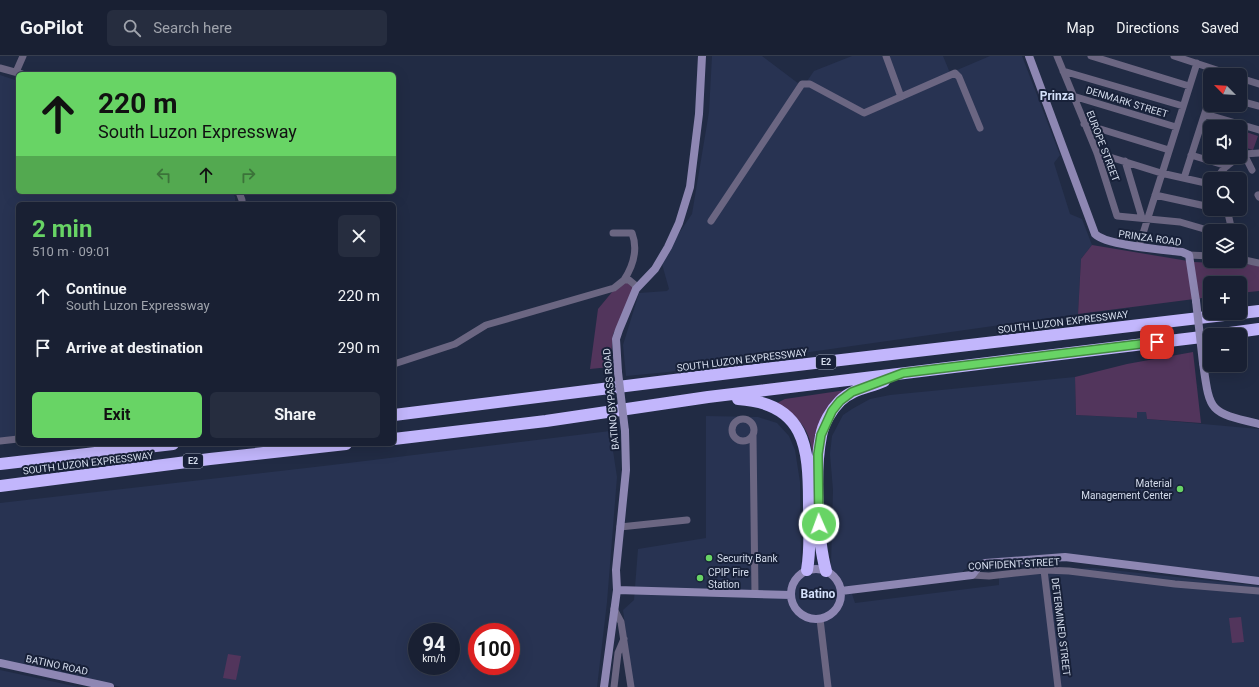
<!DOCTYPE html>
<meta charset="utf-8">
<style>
body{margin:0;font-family:Roboto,sans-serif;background:#262d3f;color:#f1f3f6;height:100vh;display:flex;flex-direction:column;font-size:15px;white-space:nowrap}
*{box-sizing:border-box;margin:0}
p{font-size:13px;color:#9fa3ac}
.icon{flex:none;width:22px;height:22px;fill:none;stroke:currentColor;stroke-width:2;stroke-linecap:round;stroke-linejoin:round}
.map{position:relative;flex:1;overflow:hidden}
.details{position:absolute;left:16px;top:146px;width:380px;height:244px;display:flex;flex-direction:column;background:#192033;border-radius:6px;box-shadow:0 4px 16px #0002,0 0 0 1px #373e4e}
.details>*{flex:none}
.top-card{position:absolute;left:16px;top:16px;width:380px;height:122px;border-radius:6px;box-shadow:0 4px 16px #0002,0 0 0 1px #373e4e;background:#68d465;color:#111;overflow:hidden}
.needle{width:26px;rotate:294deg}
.buttons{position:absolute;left:1203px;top:12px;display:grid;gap:8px}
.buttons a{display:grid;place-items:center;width:44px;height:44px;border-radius:6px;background:#192033;box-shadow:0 4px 16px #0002,0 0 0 1px #373e4e;font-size:20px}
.speed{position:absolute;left:408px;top:567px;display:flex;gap:8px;font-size:20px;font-weight:700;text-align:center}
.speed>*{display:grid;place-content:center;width:52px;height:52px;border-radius:50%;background:#192033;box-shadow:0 4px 16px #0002,0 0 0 1px #373e4e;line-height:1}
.speed small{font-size:10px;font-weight:400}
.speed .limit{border:6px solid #d22;background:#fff;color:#111}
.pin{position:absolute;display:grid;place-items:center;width:34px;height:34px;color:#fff;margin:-17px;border-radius:8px;box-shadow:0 2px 6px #0006}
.me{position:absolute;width:44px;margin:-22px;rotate:358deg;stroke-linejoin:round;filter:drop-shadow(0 0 3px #0008)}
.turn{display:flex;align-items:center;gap:14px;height:84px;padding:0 16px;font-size:18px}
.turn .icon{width:52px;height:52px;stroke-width:2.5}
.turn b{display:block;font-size:28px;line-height:34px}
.lanes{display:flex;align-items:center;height:38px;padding:0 16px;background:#0003;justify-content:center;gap:20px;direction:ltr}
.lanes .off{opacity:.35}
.round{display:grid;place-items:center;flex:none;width:42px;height:42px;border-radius:6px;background:#262d3f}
.overview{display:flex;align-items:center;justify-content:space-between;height:68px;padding:0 16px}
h1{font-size:24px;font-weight:700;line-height:30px;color:#68d465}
.button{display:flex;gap:8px;margin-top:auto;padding:8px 16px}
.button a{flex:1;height:46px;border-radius:6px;background:#68d465;color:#111;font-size:16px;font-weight:700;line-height:46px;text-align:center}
.button a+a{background:#262d3f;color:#f1f3f6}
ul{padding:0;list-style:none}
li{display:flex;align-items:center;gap:12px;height:52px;padding:0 16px}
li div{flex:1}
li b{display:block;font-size:15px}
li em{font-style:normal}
header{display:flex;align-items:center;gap:24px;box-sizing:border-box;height:56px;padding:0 20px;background:#192033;border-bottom:1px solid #373e4e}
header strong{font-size:19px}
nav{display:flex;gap:22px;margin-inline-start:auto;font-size:14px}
.search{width:280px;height:36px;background:#262d3f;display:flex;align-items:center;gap:10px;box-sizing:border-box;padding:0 14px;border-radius:6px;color:#9fa3ac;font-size:15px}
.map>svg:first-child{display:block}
</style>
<header>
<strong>GoPilot</strong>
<div class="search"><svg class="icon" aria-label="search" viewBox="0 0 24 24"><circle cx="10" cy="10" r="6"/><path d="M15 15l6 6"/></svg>Search here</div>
<nav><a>Map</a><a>Directions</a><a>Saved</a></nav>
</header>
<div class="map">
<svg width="1259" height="631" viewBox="0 0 1259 631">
<rect width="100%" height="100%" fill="#212b44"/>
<path fill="#283352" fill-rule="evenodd" d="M712,0H762L803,31L814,15L852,0H943L950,17L990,0H1022L1060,99L1054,107L1070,158L1082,163L1092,189L1081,203L1078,258L668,316L626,320L623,289L639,237L667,235L669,233L662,208L673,186L692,158L709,56Z
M0,19L18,25V136H232L235,141V148H18V380L0,383Z
M1075,321L1076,359L1136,362L1137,356H1146L1147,363L1259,373V523L1091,504L965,513L958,521L850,532L855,547L999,529V516L1093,512L1259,530V631H633L623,554L634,544L638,493L706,482V360L758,361L777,367L789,380L795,394L800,426L801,506L831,509L833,434L830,398L832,380L843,359L852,353L870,343L890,339Z
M610,375L617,421L607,546L597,631H121L0,605V447L332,409ZM417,576H451V610H417ZM477,576H511V610H477Z
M0,614L78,631H0Z"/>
<path fill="#52355c" d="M1240,74L1258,80L1253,94L1240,90Z
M1092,189L1194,206L1259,209V235L1240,237V227H1210V241L1078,258L1081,203Z
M627,218L639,231L613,278L610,311L590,313L598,253Z
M1193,296L1201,367L1147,363L1146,356H1137V362L1076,359L1075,321L1127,308Z
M846,334L815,393L812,396C810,372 796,359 777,347L785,343Z
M1241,561L1244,586L1232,587L1229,562Z
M228,598L241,600L236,624L223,622Z"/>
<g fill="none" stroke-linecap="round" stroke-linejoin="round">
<path stroke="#6b6682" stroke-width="7" d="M886,0L901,41
M1057,0L1097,97L1117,160L1180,166L1211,175
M1091,0L1189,30
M1174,0L1232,19
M0,12L22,18
M1063,15L1183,50
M16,16L23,0
M1240,22L1259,28
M1073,40L1176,71
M1240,45L1259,50
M1205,58L1259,74
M1084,68L1169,94
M1097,97L1161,117L1210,128
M1244,98L1252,114
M1191,99L1227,110
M1240,100L1244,98L1259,97
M1125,105L1142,162
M1184,122L1210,41
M1218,123C1220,113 1232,106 1239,101
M239,136L242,144V148
M1155,139L1210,151
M1258,139L1259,141
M1216,153L1229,157
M1227,153L1232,175
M711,165L802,28H810L864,57L955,17L959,21L980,72
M613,177H632C638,193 633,210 624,224
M1139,190L1197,7
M1189,199L1210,200
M1240,203L1259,207
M394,308L455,288L486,269L614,232L624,224H629L635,229L636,233
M732 374a11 11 0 1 1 22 0a11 11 0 1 1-22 0Z
M753,379L755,538
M0,385L18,383
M620,471L687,464
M1044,514L1058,631
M972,519L989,520L1044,514L1069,515L1175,528L1259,535
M614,553L621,566L631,631
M820,563L828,631
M614,631L618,597L624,583"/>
<path stroke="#8e87b3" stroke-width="8" d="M1029,0L1095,178C1105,189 1164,194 1182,196L1189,199L1196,245
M1203,307C1210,357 1209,356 1259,368
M618,316L616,283L619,274L636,233L655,213L668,191L679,167L690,131L699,58L702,0
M791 538a25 25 0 1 1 50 0a25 25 0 1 1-50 0Z
M617,534L791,539
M841,535L972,519L979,510L985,507L1065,501L1259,525
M0,607L110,631
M604,631L617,534L616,514L626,414L625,375"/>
<path stroke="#c2b6fc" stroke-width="12" d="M1215,279L1259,273
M738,343C805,347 809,391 809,447C809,470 811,492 807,514
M394,359L722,318L1259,255
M394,383L546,365L708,341L1210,280
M0,408L173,388
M0,430L210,403L346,388
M826,515C817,481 814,415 821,380C823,368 831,354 840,345C852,333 868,332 884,325"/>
<path stroke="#8e87b3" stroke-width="8" d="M1196,245L1203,307
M618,316L625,375"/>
</g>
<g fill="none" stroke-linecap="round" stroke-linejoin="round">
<defs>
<path id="route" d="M819,468L818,398L821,379L832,355L840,345L852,336L903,317L1157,286"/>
</defs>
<use href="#route" stroke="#448a42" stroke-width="10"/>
<use href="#route" stroke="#68d465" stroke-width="7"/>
</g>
<g fill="#68d465" stroke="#182139" stroke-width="1.5">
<circle cx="1180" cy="433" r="4"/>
<circle cx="709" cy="502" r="4"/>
<circle cx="700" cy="522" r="4"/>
</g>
<g text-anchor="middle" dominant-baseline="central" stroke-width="4" stroke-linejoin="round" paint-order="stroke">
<g fill="#182139" stroke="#9ca4b6" stroke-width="1">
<rect x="816" y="299" width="20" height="14" rx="3"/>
<rect x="183" y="398" width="20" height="14" rx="3"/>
</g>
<g font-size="9" font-weight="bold" fill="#d4dcec">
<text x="826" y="306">E2</text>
<text x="193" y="405">E2</text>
</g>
<g font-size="10" fill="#d4dcec" stroke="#182139">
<text transform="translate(1127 46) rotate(17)">DENMARK STREET</text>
<text transform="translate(1103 90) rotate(69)">EUROPE STREET</text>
<text transform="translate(1150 182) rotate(8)">PRINZA ROAD</text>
<text transform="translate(1063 266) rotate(-7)">SOUTH LUZON EXPRESSWAY</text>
<text transform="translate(742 304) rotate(-7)">SOUTH LUZON EXPRESSWAY</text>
<text transform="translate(611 343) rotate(-95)">BATINO BYPASS ROAD</text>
<text transform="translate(88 407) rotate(-7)">SOUTH LUZON EXPRESSWAY</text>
<text transform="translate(1014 508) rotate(-3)">CONFIDENT STREET</text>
<text transform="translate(1061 571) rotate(83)">DETERMINED STREET</text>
<text transform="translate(57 609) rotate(12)">BATINO ROAD</text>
</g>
<g font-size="10" fill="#d4dcec" stroke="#182139" text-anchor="start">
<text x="1172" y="427" text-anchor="end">Material<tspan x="1172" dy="12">Management Center</tspan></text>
<text x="717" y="502">Security Bank</text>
<text x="708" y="516">CPIP Fire<tspan x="708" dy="12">Station</tspan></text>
</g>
<g font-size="12" font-weight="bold" fill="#d4e0fa" stroke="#182139">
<text x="1057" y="40">Prinza</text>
<text x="818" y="538">Batino</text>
</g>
</g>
</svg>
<div class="buttons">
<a><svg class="needle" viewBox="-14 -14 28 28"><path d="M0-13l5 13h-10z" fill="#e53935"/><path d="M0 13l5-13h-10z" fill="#9fa3ac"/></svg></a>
<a><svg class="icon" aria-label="sound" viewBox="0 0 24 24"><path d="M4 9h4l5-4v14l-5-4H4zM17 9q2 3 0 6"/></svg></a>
<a><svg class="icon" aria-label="search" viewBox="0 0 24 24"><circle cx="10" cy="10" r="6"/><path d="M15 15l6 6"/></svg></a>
<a><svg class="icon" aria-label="layers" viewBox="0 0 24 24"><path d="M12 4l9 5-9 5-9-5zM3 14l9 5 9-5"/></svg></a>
<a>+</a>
<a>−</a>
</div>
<div class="speed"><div>94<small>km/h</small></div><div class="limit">100</div></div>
<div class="pin" style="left:1157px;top:286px;background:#d93025"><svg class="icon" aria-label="arrive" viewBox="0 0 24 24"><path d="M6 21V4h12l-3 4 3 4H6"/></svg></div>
<svg class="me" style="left:819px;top:468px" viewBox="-20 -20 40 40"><circle r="17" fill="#68d465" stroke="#fff" stroke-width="3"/><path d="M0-11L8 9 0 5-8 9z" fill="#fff"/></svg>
<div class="top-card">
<div class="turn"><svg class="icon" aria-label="ahead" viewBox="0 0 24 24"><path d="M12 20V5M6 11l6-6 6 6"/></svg><div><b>220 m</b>South Luzon Expressway</div></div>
<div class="lanes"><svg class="icon off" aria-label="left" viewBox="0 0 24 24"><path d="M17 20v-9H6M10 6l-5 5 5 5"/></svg><svg class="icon" aria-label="ahead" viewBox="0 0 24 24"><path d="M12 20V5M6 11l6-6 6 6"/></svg><svg class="icon off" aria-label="right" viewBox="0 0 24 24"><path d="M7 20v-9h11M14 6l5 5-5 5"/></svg></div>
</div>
<section class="details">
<div class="overview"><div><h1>2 min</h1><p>510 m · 09:01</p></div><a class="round"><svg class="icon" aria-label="close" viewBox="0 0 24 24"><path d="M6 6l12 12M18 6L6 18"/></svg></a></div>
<ul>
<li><svg class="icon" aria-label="ahead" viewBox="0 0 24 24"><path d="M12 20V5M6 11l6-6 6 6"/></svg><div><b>Continue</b><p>South Luzon Expressway</p></div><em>220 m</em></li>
<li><svg class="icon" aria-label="arrive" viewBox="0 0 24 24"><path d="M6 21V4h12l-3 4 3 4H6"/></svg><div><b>Arrive at destination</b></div><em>290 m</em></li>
</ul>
<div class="button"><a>Exit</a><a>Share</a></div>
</section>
</div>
